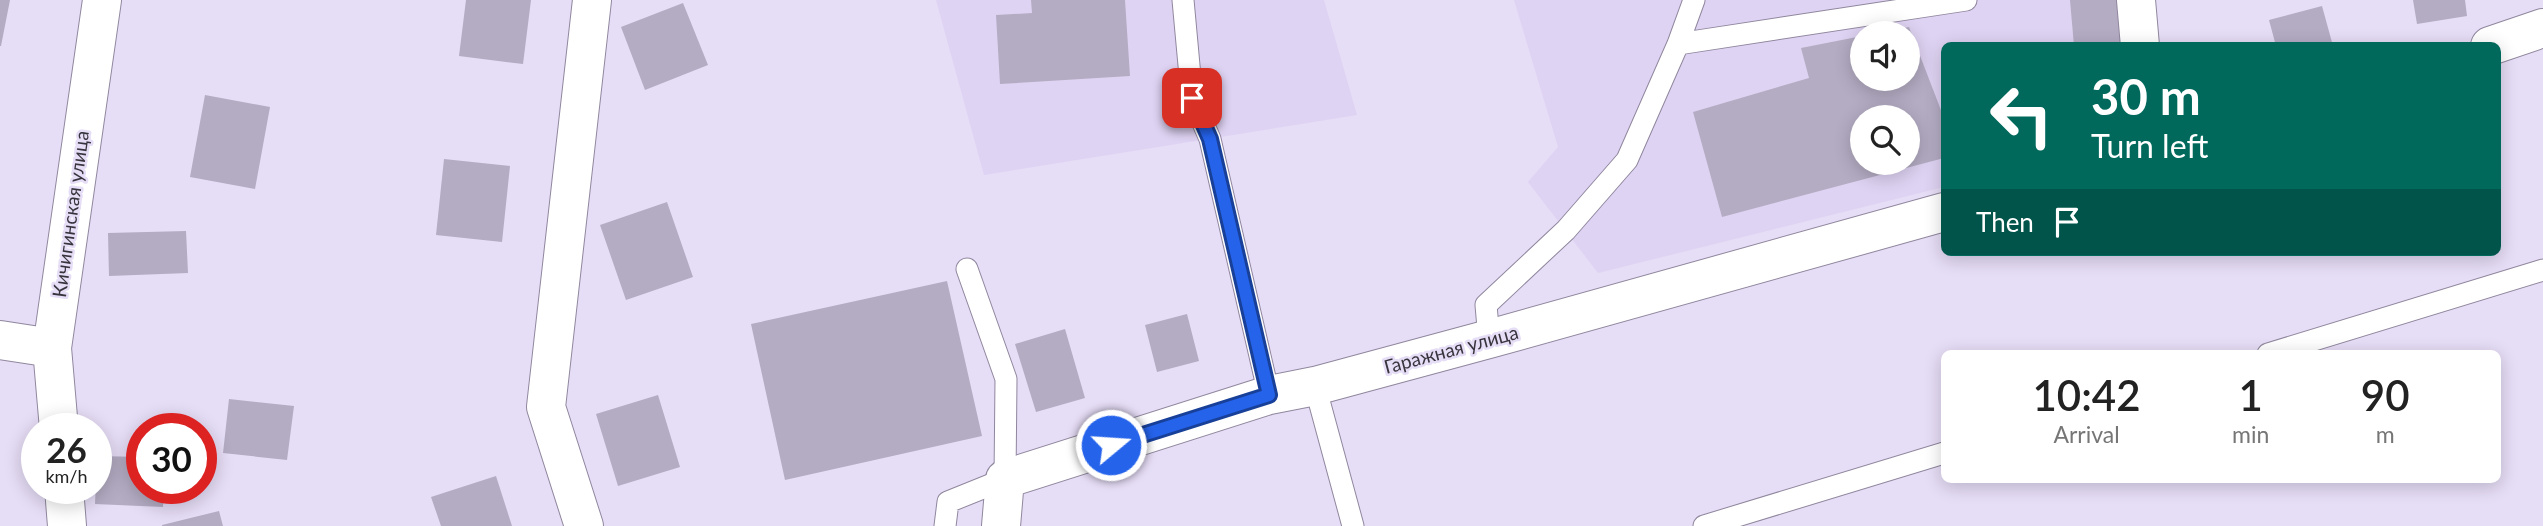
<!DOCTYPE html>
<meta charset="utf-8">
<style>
body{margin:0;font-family:Lato,sans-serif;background:#f2f2f2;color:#222;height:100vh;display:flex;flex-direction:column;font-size:26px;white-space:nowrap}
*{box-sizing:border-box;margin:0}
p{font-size:23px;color:#767676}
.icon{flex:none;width:38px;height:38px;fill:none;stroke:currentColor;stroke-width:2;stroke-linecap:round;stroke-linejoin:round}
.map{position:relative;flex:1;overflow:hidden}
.panel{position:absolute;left:1941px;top:350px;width:560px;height:133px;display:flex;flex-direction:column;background:#fff;border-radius:10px;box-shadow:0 4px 18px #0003}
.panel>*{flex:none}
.banner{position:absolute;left:1941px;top:42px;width:560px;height:214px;border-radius:10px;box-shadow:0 4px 18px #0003;background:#00695c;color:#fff;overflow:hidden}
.controls{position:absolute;left:1850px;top:21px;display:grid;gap:14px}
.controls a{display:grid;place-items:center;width:70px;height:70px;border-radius:50%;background:#fff;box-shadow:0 4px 18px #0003;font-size:35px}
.speed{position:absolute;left:21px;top:413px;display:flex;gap:14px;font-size:35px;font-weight:700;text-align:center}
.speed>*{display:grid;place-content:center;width:91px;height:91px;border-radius:50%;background:#fff;box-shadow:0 4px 18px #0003;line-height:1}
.speed small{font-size:18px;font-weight:400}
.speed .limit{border:10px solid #d22;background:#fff;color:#111}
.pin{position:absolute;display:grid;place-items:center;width:60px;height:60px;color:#fff;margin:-30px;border-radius:14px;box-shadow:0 4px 10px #0006}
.me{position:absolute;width:77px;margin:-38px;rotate:72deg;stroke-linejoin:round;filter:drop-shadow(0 0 5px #0008)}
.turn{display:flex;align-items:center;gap:24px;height:147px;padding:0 35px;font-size:32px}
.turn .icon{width:91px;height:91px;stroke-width:2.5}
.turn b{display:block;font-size:49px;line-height:60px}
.then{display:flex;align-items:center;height:66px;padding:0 35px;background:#0003;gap:14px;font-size:26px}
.eta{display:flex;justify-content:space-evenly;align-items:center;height:119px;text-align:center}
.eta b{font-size:42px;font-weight:600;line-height:49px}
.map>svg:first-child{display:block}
</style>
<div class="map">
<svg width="2543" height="526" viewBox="0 0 2543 526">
<rect width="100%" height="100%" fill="#e6ddf6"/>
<path fill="#dfd3f3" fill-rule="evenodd" d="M936,0H1324L1357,115L984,175Z
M1514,0H2126L2129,45L1944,46V187L1598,273L1528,182L1558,147ZM1862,33H1908V79H1862ZM1862,117H1908V163H1862Z"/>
<path fill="#b4acc3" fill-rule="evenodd" d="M0,0H10L1,46H0Z
M466,0H531L523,64L459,56Z
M1031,0H1125L1130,76L1000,84L996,15L1032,13Z
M2070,0H2126L2129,46H2074Z
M2413,0H2465L2467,16L2417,24Z
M683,3L708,65L645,90L621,27Z
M2322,6L2333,46H2276L2269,20Z
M1909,27L1944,118V158L1722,217L1693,112L1809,78L1801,48L1862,36V79H1908V33L1884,32ZM1862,117H1908V163H1862Z
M205,95L270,107L255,189L190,177Z
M444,159L510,166L502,242L436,235Z
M667,202L693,277L626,300L600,225Z
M186,231L188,273L109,276L108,233Z
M947,281L982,436L785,480L751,324Z
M1187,314L1199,361L1157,372L1145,325Z
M1065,329L1085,398L1036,412L1015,344Z
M658,395L680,467L618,486L596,414Z
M229,399L294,406L287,460L223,453Z
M97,456L142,457V488H164L163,507L95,504Z
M496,476L512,526H441L431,497Z
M219,511L223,526H162V525Z"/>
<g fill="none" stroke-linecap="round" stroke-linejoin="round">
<defs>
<path id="lane" d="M1183,0L1192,98L1210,139L1269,395
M1678,44L1966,0
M1489,339L1486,305L1566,230L1627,160L1678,44L1694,0
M2268,354L2543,270
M1315,386L1353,526
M945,526L948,502L1005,479L1006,379L967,269
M1704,526L1944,453"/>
<path id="street" d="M2136,0L2140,46
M2490,46L2543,28
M0,340L52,348
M59,429L52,348L102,0
M64,488L67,526
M584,526L546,407L592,0
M1001,526L1005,479L1269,395L1315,386L1489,339L1944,212"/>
</defs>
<use href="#lane" stroke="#90879e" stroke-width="23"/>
<use href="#street" stroke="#90879e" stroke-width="40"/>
<use href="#lane" stroke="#fff" stroke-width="21"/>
<use href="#street" stroke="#fff" stroke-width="38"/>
</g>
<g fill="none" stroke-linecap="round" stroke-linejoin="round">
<defs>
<path id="route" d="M1111,445L1269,395L1210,139L1192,98"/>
</defs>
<use href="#route" stroke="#184099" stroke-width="18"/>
<use href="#route" stroke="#2563eb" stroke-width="12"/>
</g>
<g text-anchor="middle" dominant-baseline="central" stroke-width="5" stroke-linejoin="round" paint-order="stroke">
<g font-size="19" fill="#37343d" stroke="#e6ddf6">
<text transform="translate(70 214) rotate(-82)">Кичигинская улица</text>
<text transform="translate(1451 349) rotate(-15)">Гаражная улица</text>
</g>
</g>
</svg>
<div class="controls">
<a><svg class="icon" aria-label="sound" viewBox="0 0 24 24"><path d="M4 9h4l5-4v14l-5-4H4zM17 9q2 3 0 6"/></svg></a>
<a><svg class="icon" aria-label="search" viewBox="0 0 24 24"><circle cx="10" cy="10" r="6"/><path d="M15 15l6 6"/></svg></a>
</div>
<div class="speed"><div>26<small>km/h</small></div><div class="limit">30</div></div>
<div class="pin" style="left:1192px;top:98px;background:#d93025"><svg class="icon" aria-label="arrive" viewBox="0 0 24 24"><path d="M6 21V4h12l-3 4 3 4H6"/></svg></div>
<svg class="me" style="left:1111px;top:445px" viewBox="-20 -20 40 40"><circle r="17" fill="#2563eb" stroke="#fff" stroke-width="3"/><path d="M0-11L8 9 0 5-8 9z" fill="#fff"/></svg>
<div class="banner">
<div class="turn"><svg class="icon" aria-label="left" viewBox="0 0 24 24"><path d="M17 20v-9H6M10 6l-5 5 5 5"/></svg><div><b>30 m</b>Turn left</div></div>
<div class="then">Then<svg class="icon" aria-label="arrive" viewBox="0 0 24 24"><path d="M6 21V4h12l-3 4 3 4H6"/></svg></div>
</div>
<section class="panel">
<div class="eta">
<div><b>10:42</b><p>Arrival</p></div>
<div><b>1</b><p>min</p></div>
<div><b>90</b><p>m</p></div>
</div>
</section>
</div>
